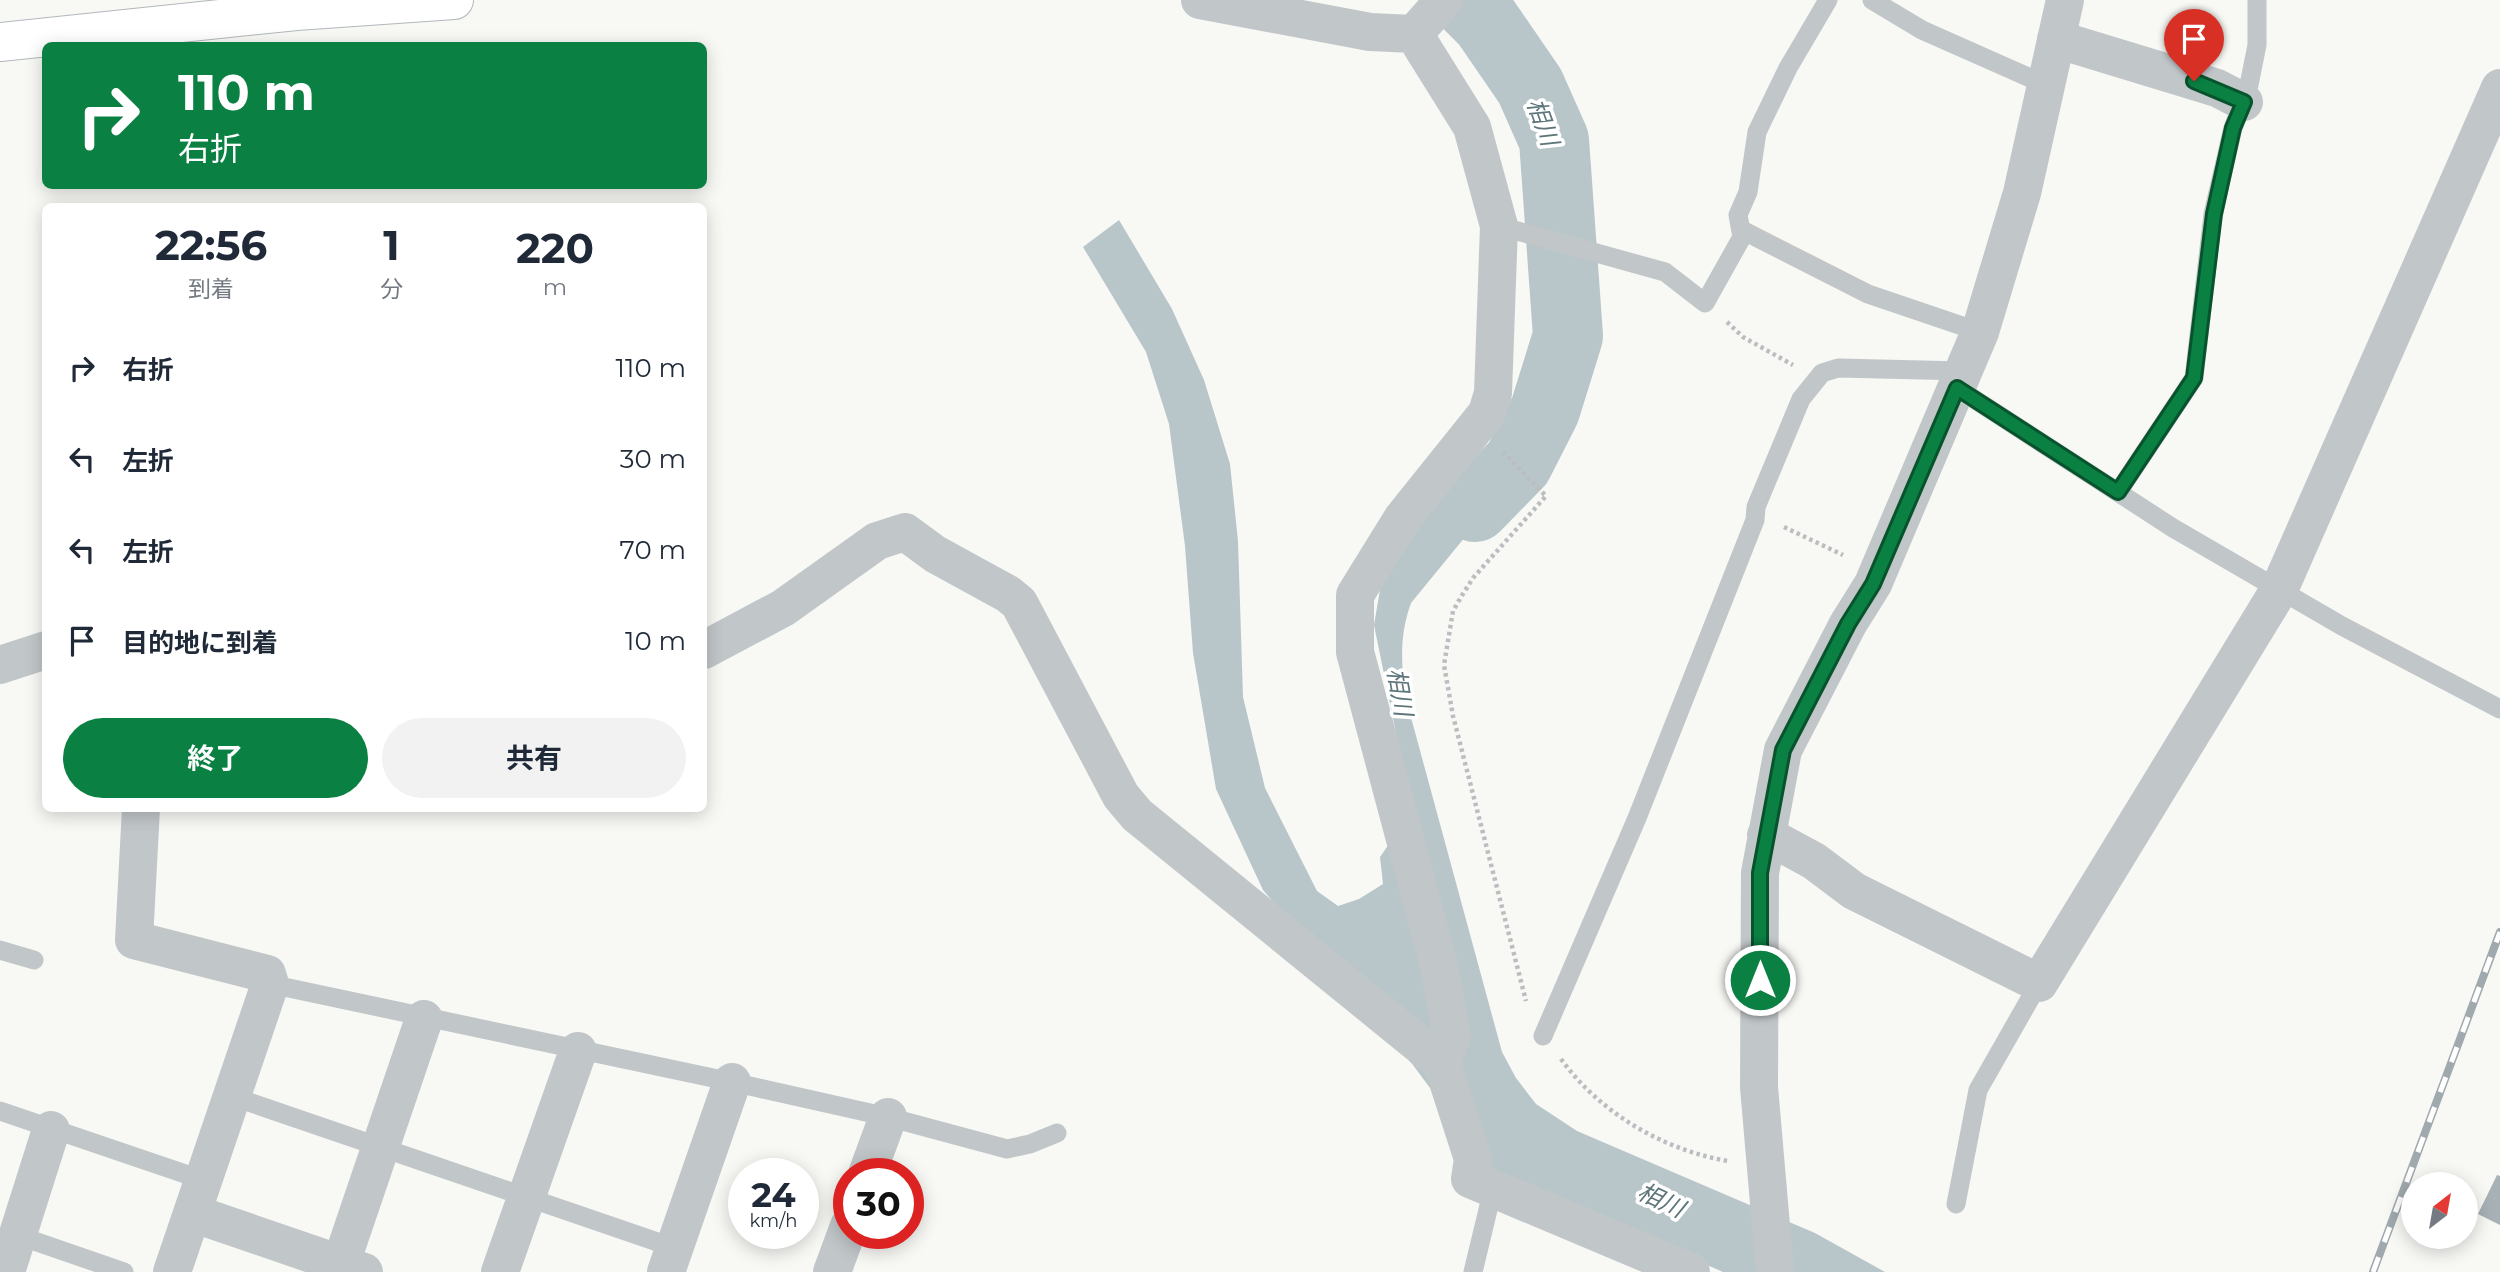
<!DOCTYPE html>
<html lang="ja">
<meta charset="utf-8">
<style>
body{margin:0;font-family:Montserrat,"Noto Sans JP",sans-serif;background:#f2f2f3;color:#1f2937;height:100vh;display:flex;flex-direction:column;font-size:26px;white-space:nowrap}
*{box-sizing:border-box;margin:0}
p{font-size:23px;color:#747a83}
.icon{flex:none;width:38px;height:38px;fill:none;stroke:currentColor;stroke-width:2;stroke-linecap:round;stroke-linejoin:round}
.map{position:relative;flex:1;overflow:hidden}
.panel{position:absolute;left:42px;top:203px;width:665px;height:609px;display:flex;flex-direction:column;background:#fff;border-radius:10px;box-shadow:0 4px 18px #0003}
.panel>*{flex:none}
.banner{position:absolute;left:42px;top:42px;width:665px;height:147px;border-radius:10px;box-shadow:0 4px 18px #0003;background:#0b8043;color:#fff;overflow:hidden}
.needle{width:46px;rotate:31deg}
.controls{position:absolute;left:2401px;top:1172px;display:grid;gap:14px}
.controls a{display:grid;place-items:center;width:77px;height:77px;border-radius:50%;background:#fff;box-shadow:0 4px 18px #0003;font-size:35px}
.speed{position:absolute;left:728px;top:1158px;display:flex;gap:14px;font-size:35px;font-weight:700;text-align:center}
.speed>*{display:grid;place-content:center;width:91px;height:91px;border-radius:50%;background:#fff;box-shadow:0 4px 18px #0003;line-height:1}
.speed small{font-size:18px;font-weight:400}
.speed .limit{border:10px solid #d22;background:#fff;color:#111}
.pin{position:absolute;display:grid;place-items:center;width:60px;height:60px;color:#fff;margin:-72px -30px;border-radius:50% 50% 50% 0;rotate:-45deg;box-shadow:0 0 7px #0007}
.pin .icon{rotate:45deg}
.me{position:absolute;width:77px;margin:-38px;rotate:0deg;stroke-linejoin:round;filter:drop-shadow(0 0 5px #0008)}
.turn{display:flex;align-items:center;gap:24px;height:147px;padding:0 21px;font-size:32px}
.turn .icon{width:91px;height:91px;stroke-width:2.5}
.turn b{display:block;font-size:49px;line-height:60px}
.eta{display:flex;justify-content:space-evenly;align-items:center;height:119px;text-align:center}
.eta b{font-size:42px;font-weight:700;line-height:49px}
.button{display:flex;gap:14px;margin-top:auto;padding:14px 21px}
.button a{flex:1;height:80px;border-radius:42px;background:#0b8043;color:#fff;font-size:28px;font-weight:700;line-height:80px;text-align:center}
.button a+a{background:#f2f2f3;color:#1f2937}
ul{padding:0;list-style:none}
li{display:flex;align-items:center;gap:21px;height:91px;padding:0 21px}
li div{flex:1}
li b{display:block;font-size:26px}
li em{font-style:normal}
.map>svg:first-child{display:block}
</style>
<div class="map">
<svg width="2500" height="1272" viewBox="0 0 2500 1272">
<rect width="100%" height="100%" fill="#f8f8f5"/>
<path fill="#b8c6c9" d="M1119,220L1172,309L1204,380L1230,464L1238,541L1243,697L1265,788L1317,891L1338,906L1359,899L1383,884L1380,857L1412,811L1374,625L1381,584L1429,512L1518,421L1577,281L1524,465L1411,603C1399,636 1401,665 1406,699L1502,1052L1516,1078L1536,1104L1577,1131L1815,1233L1885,1272H1723L1490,1169L1413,1065L1263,890L1216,789L1193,653L1185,546L1169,424L1146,352L1083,247Z"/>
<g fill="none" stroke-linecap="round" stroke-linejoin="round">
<path stroke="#b8c6c9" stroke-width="70" d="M1464,0L1486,22L1530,86L1554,140L1568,336L1545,410L1518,463L1475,507"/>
</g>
<path fill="#a8b2b6" d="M2497,1175L2500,1176V1225L2478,1214Z"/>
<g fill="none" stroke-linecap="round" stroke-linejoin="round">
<defs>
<path id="secondary" d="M0,42L296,11L454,0"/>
</defs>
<use href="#secondary" stroke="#b1b8bc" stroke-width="40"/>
<path stroke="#bbbec0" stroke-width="4.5" stroke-dasharray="3.5 3.5" stroke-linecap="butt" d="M1727,322L1743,337L1793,365
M1503,452L1546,496L1473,578L1461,597L1453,611L1444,665L1453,716L1526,1001
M1784,527L1843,555
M1561,1059C1600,1113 1663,1150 1728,1161"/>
<path stroke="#c1c6c9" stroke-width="19" d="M1872,0L1922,30L2046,85
M1499,226L1665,272L1705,303L1742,237L1738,215L1748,192L1757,132L1788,68L1828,0
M1742,230L1868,294L1980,332
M1957,388L2173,528L2342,626L2500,709
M2118,492L2194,378L2213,214L2233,128L2249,85L2257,45V0
M0,950L34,960
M270,984L732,1082L888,1117L1007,1149L1030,1144L1057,1133
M1543,1036L1637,818L1755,520L1756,507L1801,399L1822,373L1838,368L1964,371
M231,1096L675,1248
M0,1111L203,1180
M1956,1204L1978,1090L2039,983
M11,1233L124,1272
M1473,1272L1493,1189"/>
<path stroke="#c1c6c9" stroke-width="38" d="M1200,0L1370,32L1414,34
M1414,34L1472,127L1499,226L1493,393L1487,413L1402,519L1355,595V652L1439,966L1452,1037L1442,1063
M1414,34L1444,0
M2056,39L2217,88L2244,102
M704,650L783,608L877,541L905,532L935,554L1008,594L1019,603L1121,796L1137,815L1442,1063L1473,1159L1470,1179L1691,1272
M0,665L46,650
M141,808L134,940L267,974L270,984L172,1272
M1766,835L1814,861L1854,891L2039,983L2279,590L2500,88
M867,1174L888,1117
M192,1213L364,1272
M6,1272L51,1130
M338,1272L424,1019
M500,1272L578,1051
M666,1272L732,1082
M832,1272L849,1226
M1775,1272L1759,1087L1760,873L1783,750L1848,624L1873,584L1980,332L2022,193L2065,0"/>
<use href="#secondary" stroke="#fff" stroke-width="38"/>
<defs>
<path id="rail" d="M2373,1272L2500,932"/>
</defs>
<use href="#rail" stroke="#a0a9ad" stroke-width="8"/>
<use href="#rail" stroke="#fff" stroke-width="5" stroke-dasharray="16" stroke-linecap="butt"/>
</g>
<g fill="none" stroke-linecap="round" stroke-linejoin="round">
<defs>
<path id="route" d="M1760,980V873L1783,750L1848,624L1873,584L1957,388L2118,492L2194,378L2214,214L2233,128L2244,102L2194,81"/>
</defs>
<use href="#route" stroke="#07532c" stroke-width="18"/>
<use href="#route" stroke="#0b8043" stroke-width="12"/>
</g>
<g text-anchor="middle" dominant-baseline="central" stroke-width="7" stroke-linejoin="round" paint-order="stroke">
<g font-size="24" font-style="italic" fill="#5e767b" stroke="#fff">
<text transform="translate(1543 122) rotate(70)">相川</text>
<text transform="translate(1400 692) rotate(80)">相川</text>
<text transform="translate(1661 1200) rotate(25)">相川</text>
</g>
</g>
</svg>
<div class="controls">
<a><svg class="needle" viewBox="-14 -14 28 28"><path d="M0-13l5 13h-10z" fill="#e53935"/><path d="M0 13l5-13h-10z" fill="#747a83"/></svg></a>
</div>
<div class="speed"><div>24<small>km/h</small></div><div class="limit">30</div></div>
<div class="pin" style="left:2194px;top:81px;background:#d93025"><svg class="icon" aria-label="arrive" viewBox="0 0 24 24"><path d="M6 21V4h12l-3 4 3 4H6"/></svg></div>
<svg class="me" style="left:1760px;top:980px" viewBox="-20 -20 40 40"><circle r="17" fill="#0b8043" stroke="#fff" stroke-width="3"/><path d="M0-11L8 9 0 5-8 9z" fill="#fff"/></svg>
<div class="banner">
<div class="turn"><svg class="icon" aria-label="right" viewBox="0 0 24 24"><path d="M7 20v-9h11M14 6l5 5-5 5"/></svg><div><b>110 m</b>右折</div></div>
</div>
<section class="panel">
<div class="eta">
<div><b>22:56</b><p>到着</p></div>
<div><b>1</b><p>分</p></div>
<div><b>220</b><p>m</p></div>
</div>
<ul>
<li><svg class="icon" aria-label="right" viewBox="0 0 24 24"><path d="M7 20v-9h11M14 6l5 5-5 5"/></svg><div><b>右折</b></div><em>110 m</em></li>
<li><svg class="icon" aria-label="left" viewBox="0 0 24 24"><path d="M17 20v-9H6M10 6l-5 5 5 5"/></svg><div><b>左折</b></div><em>30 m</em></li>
<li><svg class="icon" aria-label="left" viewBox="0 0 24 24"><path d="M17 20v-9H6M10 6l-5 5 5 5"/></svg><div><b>左折</b></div><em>70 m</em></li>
<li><svg class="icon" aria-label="arrive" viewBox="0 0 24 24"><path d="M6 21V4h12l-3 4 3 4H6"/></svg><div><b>目的地に到着</b></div><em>10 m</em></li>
</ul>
<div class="button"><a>終了</a><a>共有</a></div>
</section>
</div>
